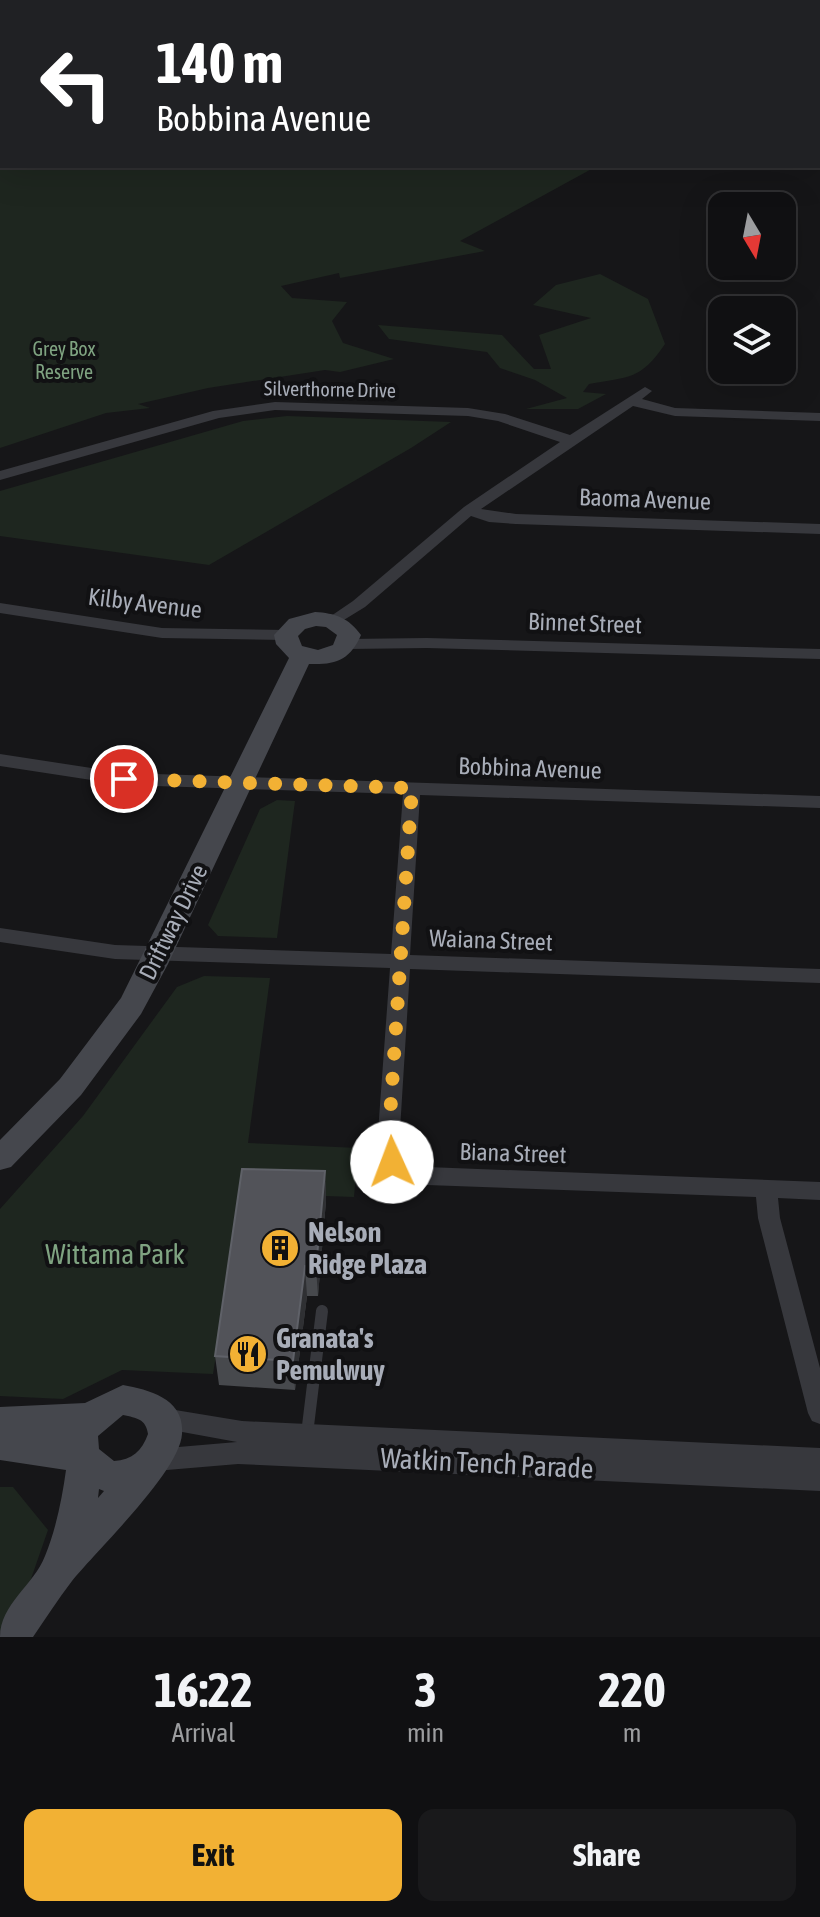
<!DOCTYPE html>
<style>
body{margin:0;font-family:"Asap Condensed",sans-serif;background:#19191b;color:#f1f3f6;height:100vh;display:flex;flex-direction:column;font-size:30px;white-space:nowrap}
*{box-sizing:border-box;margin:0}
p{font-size:26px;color:#9c9d9f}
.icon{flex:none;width:44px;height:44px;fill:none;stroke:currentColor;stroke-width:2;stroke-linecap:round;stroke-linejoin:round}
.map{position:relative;height:1637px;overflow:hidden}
.details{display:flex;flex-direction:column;background:#101012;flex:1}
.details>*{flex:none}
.guide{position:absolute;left:0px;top:0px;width:820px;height:168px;box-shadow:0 8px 32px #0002,0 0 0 2px #303032;background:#202124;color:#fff;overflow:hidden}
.needle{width:52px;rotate:170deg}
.tools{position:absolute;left:708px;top:192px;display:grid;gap:16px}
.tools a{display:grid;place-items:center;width:88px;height:88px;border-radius:16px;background:#101012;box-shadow:0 8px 32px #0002,0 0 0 2px #303032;font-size:40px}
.pin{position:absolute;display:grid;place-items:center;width:68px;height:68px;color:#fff;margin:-34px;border:4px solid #fff;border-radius:50%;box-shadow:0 2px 8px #0007}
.me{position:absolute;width:88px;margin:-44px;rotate:358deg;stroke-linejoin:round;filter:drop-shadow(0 0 6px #0008)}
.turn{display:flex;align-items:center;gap:28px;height:168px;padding:0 24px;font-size:36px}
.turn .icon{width:104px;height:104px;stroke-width:2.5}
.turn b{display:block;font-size:56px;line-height:68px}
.eta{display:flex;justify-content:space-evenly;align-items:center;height:136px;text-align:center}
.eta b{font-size:48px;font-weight:700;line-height:56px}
.button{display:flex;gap:16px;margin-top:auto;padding:16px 24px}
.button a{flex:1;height:92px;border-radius:16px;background:#f2b134;color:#111;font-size:32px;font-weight:700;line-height:92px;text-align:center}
.button a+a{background:#19191b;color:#f1f3f6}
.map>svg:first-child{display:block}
</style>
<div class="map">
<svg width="820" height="1637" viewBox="0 0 820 1637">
<rect width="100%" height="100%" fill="#161618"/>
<path fill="#1e261f" d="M0,77L2,166H597L460,241L485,251L340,278L339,273L281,286L292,298L347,302L332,321L343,343L394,359L340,372L325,370L208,388L138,404L150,408L106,413L0,448Z
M600,274L648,299L665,344C641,380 628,377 589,384L583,392L606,394L578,409H526L567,398L535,380L500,368L487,352L389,339L378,325L502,335L534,369H551L539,335L591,318L533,305L556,285Z
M287,416L451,422L411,448L209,565L0,536V491L243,421Z
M277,800L295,801L277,938L218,936L208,925L260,809Z
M204,976L270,978L248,1143L358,1148L354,1197L241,1193L213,1374L122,1370L63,1399L0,1396V1209L83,1116L177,987Z
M0,1487H13L48,1530L24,1599L0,1633Z"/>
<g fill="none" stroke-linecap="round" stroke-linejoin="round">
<path stroke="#37383d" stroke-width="12" d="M307,1434L322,1311"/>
<path fill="#37383d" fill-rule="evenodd" d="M352,0H363L351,2Z
M0,26H2V34H0Z
M645,387L652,391L642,399L675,408L820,413V421L675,416L633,406L481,509L516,514L820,524V534L516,524L489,522L471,516L365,607L334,626L326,621L328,618L353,601L464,507L560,442L498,421L468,416L275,410L219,418L0,480V471L213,411L275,402L468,408L505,414L570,435Z
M0,603L162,628L286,630L294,635L286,640L162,638L0,613Z
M427,638L820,649V659L427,648L348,649L340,644L348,639Z
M0,754L124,773L820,796V808L420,795L410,955L820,969V983L410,969L399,1146C403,1162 412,1165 427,1167L820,1182V1200L778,1198L780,1218L820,1368V1424L812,1421L808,1413L758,1218L756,1197L427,1185C401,1180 385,1173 377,1146L390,968L115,959L0,942V928L115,945L391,954L403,794L124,785L0,766Z
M163,1408L242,1421L820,1448V1491L238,1464L155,1471L146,1468L143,1460L146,1452L155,1449L237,1442L155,1427L151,1419L155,1411Z"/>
<path fill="#45474d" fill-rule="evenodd" d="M0,8H2V16H0Z
M315,612C335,613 349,618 361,635C350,660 336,665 309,664L168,964L141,1014L81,1095L11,1167L0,1170V1140L60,1079L121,998L289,658L276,644L274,635L289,619ZM316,626L326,627L337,635L333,645L318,650L302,646L298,636L305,629Z
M123,1385C150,1390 185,1399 182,1434C180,1471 97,1550 72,1581C58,1599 46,1618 33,1637H0C0,1604 34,1585 45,1556C56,1529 62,1499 66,1470L0,1460V1407L85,1403ZM123,1415C137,1418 146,1419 148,1434C142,1451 132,1460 114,1461L99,1449L98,1436ZM99,1489L104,1491L98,1498Z"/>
</g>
<path fill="#47494d" d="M325,1171L326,1201L318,1296H307L295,1390L219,1385L215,1356Z"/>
<path fill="#2f3033" d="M325,1171L326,1201L318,1296L316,1267Z
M305,1266L307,1296L295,1390L293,1361Z"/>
<path fill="#525359" stroke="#5f6168" stroke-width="2" d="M242,1169L325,1171L316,1267L305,1266L293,1361L215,1356Z"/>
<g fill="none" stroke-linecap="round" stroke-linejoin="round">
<path stroke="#f2b134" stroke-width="14" stroke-dasharray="0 25.2" d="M124,779L412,788L388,1146L392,1162"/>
</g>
<defs>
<symbol id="building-disc" viewBox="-11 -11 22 22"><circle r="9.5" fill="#f2b134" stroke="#111113"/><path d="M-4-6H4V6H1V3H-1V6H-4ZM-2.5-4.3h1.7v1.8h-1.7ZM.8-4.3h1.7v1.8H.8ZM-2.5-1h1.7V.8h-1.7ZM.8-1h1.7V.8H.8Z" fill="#111"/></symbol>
<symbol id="restaurant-disc" viewBox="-11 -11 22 22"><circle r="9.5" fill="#f2b134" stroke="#111113"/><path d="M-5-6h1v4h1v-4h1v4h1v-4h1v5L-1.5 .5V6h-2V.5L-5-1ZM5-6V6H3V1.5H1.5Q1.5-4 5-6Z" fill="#111"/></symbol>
</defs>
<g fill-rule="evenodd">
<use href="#building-disc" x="258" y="1226" width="44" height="44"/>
<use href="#restaurant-disc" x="226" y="1332" width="44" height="44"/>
</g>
<g text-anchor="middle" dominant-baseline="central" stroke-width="8" stroke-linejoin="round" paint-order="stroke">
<g font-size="20" fill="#7fa381" stroke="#111113">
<text x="64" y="348">Grey Box<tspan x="64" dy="23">Reserve</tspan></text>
</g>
<g font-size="20" fill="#a8adb8" stroke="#111113">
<text transform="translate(330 389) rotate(1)">Silverthorne Drive</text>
</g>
<g font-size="24" fill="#a8adb8" stroke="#111113">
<text transform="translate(645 499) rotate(2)">Baoma Avenue</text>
<text transform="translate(145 603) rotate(7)">Kilby Avenue</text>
<text transform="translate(585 623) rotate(2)">Binnet Street</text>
<text transform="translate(530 768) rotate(2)">Bobbina Avenue</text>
<text transform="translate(173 922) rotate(-64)">Driftway Drive</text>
<text transform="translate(491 940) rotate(2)">Waiana Street</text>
<text transform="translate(513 1153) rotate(2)">Biana Street</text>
</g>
<g font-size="28" font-weight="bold" fill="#a8adb8" stroke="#111113" text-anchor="start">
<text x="308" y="1232">Nelson<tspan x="308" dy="32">Ridge Plaza</tspan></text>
<text x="276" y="1338">Granata's<tspan x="276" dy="32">Pemulwuy</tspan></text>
</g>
<g font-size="28" fill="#7fa381" stroke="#111113">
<text x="115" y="1254">Wittama Park</text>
</g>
<g font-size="28" fill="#a8adb8" stroke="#111113">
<text transform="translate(487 1463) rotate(3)">Watkin Tench Parade</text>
</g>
</g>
</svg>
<div class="tools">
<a><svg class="needle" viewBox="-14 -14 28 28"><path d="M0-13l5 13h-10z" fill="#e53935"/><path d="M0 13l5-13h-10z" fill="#9c9d9f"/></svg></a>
<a><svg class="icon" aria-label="layers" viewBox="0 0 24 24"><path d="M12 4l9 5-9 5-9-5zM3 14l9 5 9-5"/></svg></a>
</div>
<div class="pin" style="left:124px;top:779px;background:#d93025"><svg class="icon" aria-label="arrive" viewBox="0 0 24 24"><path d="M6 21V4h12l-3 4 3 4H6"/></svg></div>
<svg class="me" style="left:392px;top:1162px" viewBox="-20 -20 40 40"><circle r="19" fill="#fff"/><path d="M0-13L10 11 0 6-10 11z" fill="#f2b134"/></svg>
<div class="guide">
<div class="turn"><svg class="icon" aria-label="left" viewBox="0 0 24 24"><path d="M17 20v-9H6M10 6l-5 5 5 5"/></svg><div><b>140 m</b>Bobbina Avenue</div></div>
</div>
</div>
<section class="details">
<div class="eta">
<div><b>16:22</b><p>Arrival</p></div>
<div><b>3</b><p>min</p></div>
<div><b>220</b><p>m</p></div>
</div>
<div class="button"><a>Exit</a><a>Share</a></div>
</section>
